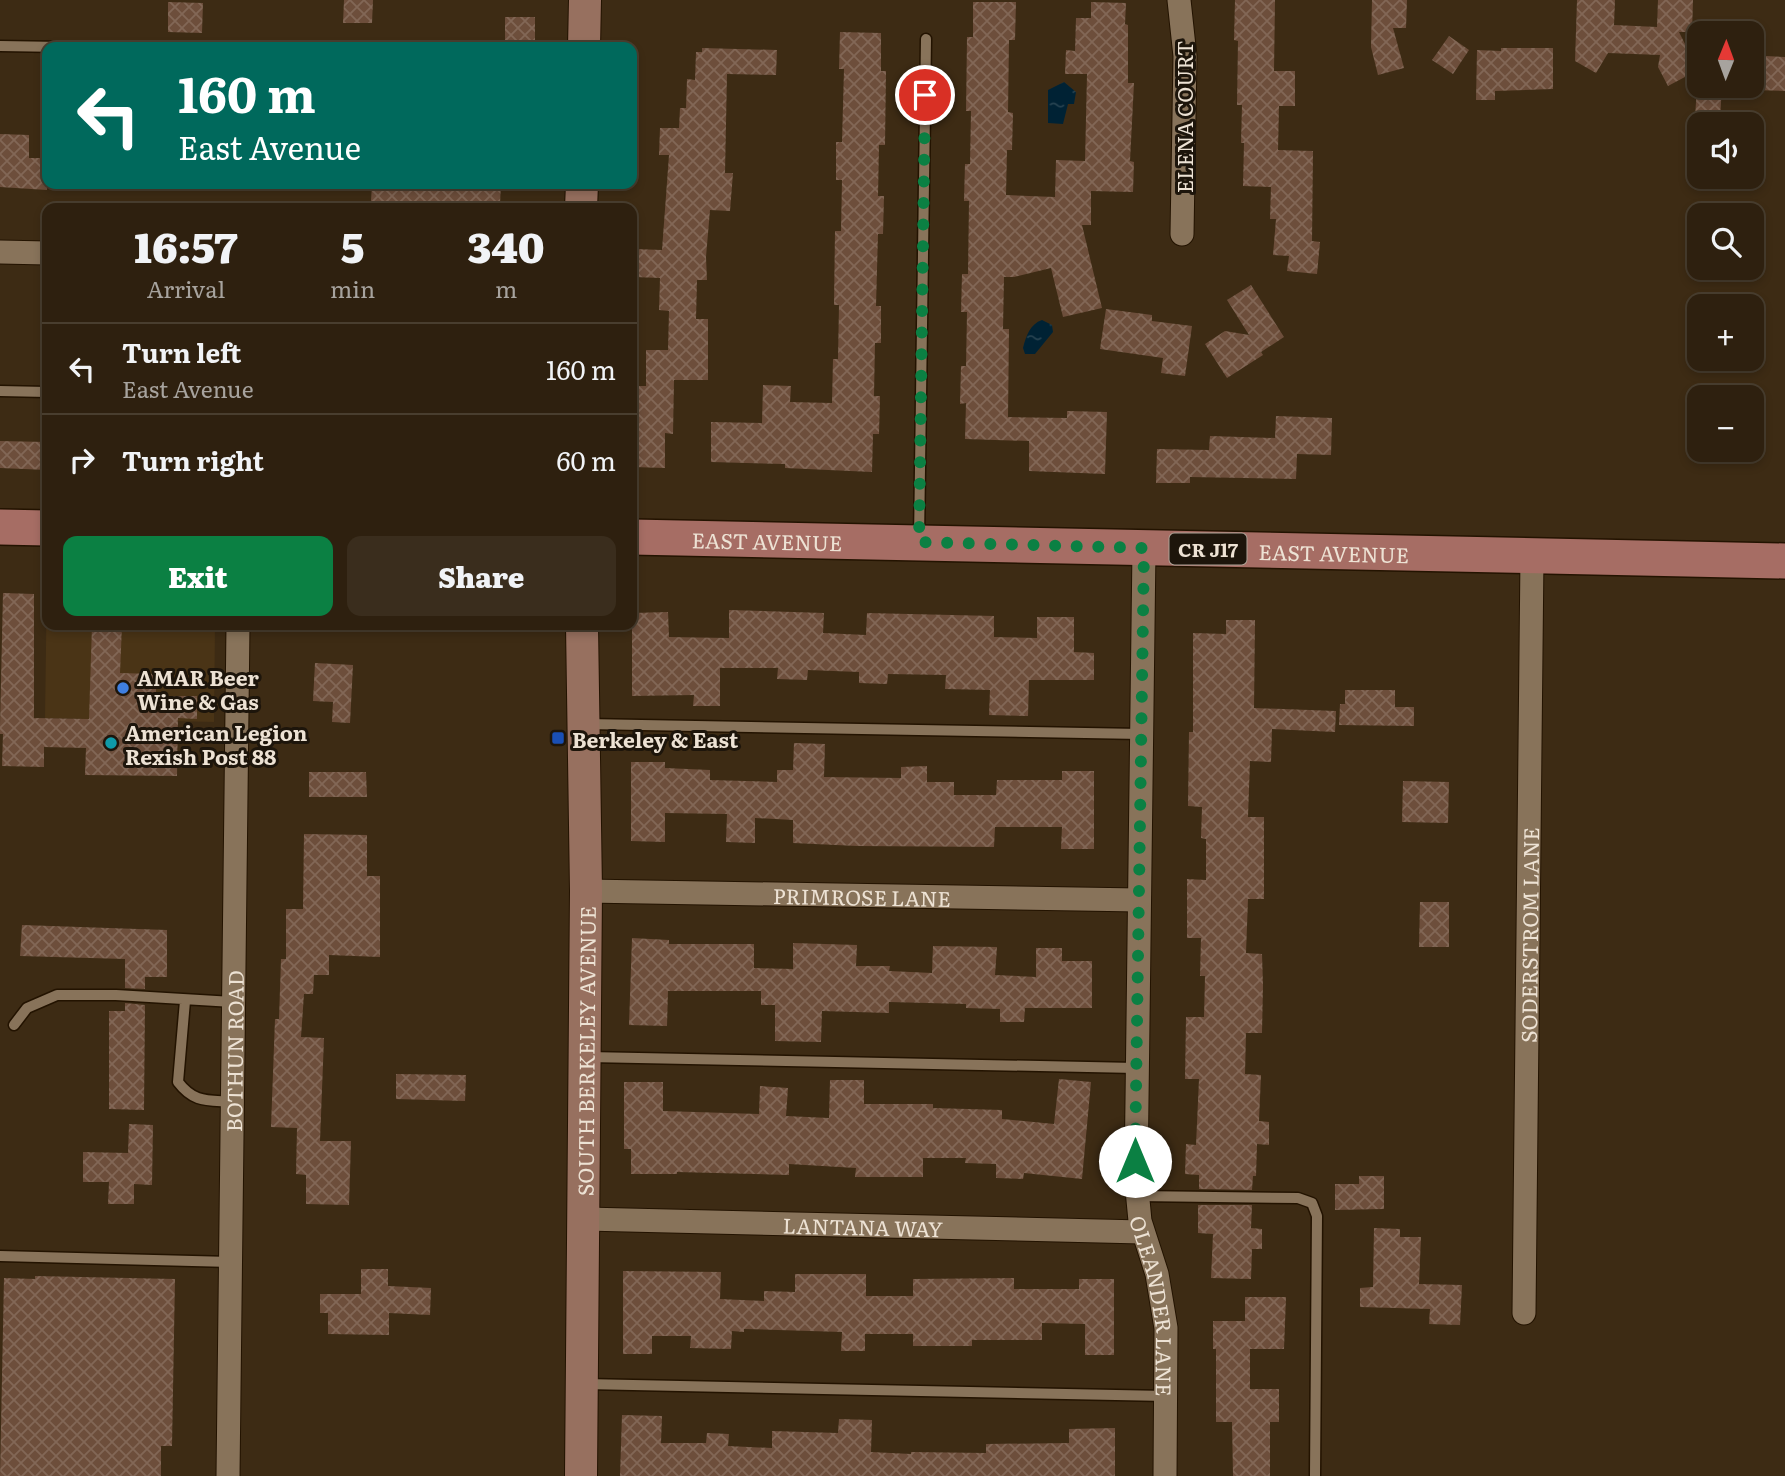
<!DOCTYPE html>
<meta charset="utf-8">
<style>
body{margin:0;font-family:Literata,serif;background:#3a2d1d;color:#f1f3f6;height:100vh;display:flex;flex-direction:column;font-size:26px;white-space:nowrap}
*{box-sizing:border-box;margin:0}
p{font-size:23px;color:#a7a39e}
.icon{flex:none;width:38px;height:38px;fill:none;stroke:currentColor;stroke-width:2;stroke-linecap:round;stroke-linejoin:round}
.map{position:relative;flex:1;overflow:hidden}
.sheet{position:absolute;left:42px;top:203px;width:595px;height:427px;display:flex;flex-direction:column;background:#2e200f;border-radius:14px;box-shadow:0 4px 10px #0003,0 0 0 2px #493e2f}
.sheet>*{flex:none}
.top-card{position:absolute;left:42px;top:42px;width:595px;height:147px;border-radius:14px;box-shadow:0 4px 10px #0003,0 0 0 2px #493e2f;background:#00695c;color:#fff;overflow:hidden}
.needle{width:46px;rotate:1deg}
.controls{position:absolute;left:1687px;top:21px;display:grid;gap:14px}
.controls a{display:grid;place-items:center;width:77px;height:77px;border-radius:14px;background:#2e200f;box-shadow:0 4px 10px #0003,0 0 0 2px #493e2f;font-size:35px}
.pin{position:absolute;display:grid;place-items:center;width:60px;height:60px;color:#fff;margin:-30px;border:4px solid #fff;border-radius:50%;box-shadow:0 2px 7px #0007}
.me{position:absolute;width:77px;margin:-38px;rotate:0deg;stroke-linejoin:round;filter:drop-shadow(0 0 5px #0008)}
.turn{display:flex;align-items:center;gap:24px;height:147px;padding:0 21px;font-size:32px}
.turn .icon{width:91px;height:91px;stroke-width:2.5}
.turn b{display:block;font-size:49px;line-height:60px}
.eta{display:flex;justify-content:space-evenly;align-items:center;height:119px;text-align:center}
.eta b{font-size:42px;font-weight:800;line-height:49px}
.button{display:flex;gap:14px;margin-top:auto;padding:14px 21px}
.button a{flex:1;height:80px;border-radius:14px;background:#0b8043;color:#fff;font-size:28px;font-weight:800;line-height:80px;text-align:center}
.button a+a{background:#3a2d1d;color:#f1f3f6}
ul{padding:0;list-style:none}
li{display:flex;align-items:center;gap:21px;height:91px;padding:0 21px;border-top:2px solid #493e2f}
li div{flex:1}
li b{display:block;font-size:26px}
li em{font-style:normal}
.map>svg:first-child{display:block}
</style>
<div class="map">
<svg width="1785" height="1476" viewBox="0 0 1785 1476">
<defs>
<pattern id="water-ripples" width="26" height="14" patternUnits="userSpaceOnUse" patternTransform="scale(1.75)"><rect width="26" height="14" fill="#002234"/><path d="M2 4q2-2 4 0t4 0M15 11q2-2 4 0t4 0" fill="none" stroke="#264250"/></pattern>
<pattern id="building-cross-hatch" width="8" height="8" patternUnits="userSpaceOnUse" patternTransform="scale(1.75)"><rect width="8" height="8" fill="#6d4e3b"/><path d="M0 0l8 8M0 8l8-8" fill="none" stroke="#826756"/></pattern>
</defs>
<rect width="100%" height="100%" fill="#3d2b14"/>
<path fill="#4a3416" d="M47,574V625H215L214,722L45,718Z"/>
<path fill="url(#water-ripples)" d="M1064,82L1076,92L1074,104H1068L1063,124L1048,123V90Z
M1042,320L1052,325L1053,332L1035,354H1025L1023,348C1026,336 1030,324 1042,320Z"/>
<path fill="url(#building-cross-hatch)" d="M344,0H373L372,23H343Z
M1235,0H1275L1274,71H1295V106H1279L1278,150L1313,151L1312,241L1320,242L1317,274L1287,271L1289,256L1273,255L1276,219H1270L1271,187L1243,186L1244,143H1241L1242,105H1237L1238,41L1234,40Z
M1372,0H1407L1406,28H1393L1404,68L1378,75L1371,47Z
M1577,0H1615L1614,25L1657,27L1658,0H1693L1692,32H1679L1698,70L1668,86L1658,67L1660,55L1608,53L1596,73L1575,61Z
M168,2L203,3L202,33L168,32Z
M973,2H1016L1015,40H1009L1008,112L1013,113L1012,150H1007L1006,195L1055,197L1056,160L1085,161L1087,74H1065L1066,50L1075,51L1076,18H1091V2L1126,3L1125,24L1128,25V83H1134L1130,161L1134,162L1133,192L1091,191V225H1082L1102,308L1063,317L1051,268L1014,277H1004L1003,329H1009L1008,417L1067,418V411L1107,412L1105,474L1029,471V441L965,439L966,403L960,404L961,366H966L967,312H961L962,274H968L969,201H964L965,164H970L971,111H966L967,37H973Z
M505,17H535V40H505Z
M840,32L881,33V71H886L885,145H879L878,196H884L883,234H878L876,306H881V343H875L874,396H880L879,434H873L872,472L785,468V464L711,462V422L762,423L763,385L791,386L790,402L832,403L833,359H838L839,305H834L835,231H841L842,180H836V142H842L844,69H839Z
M1449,36L1469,50L1453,74L1432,60Z
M702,48L777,50L776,75L727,74L725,173H733L730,211L710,210L706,257L707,280H697L696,319H708V380H674L673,434L665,433V468L632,467V408H636L637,386H646V350H668L669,311L659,310L660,278L634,277L635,249L662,250L669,155H659L660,128H679L680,108H686L687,79L695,80L696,52H702Z
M1501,48H1553V89L1495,91V100H1476L1477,50L1501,51Z
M1766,56L1785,57V91L1752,90V64L1766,68Z
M1697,86H1722L1720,119L1695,118Z
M0,134L29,135V158H47V190L0,187Z
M372,184H501L500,204L424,203V205H399V202L371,201Z
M1251,285L1284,337L1261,352L1263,355L1227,378L1205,344L1225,331L1249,335L1227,300Z
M1106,309L1152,315V321L1192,326L1185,376L1161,373L1163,358L1100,349Z
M1276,416L1332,418L1331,455L1297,454L1296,479L1190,477V483H1156L1157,449L1209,450L1210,436L1275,438Z
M0,441L47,442V470L0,468Z
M3,593L34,594V718L89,719L92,625H122L120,673L156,674V696H197V719L178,718L177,776L85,775L86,748L44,747V767L2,766L3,734H0V725Z
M729,610L824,613L823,633L866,635L867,613L994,616V637L1037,638V617H1074V652L1094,653V680H1029L1028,716L989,715L990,690L945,689L946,675L888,674L887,684L859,683V672L808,670L807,680L777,679L778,668H720V706H693L694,695L632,696V613L668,612L669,637L729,638Z
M1226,620H1255L1254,708L1336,711L1335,732L1272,729L1271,762L1250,761L1248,817H1264V899H1248L1246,953L1262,954L1263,985L1262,1033H1246L1245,1074L1261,1075L1259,1121L1269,1122V1145L1257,1144L1256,1176H1253L1252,1190L1199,1189V1175L1185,1174L1186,1144L1196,1145L1199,1079H1185L1186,1017H1204L1205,976H1200L1201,938H1187V879L1206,880V839L1201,838L1202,807L1188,806L1189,732H1193V633L1226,634Z
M315,663L353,665L350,723L332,722L333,702L313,701Z
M1345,690H1395V707H1414V726L1339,725L1340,704H1345Z
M794,743L825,744L824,777L901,778V767L927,766V782H954V795H996L997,780H1062V771H1094V849H1061L1062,827H995L994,847L857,846L793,843V820L755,818V843L726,842L727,814L665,813V842L631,841V762H665V768L710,770V780L777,782V770H793Z
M309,772H366L367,797H309Z
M1403,781L1449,782L1448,823L1402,822Z
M304,834L367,835V876H380V957L329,955V975H314L313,994H304L301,1037L324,1038L320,1141H351L349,1205L306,1204V1175L296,1174L297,1128L271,1127L275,1019H279L281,959H286V909H303Z
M1420,902H1449V947H1419Z
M22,925L167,930V977H145V989L125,988V959L20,956Z
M632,938L669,940V944H754V968L793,969V943L857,945L856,966H890L889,971L932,973L933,946L997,947L995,975L1036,977V948H1062V961H1092V1008H1025L1024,1022H1000V1009L966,1008V1004L889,1002V1013L822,1011L821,1042L775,1041V1005H761V991H668L667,1026L629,1025Z
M125,1003L145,1005L144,1110L109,1109V1011H125Z
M396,1074L466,1075L465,1101L396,1099Z
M1059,1079L1091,1082L1082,1179L1024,1173L1023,1179L996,1178V1164L965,1163L966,1158H923V1177H855L856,1168L789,1164V1175L677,1172V1174H631V1149H624V1082H663V1111L759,1114L760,1086L788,1088L786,1116L829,1118L830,1080H864V1104H933V1108L1002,1110V1119L1054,1124Z
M129,1124L153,1125L152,1185L134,1184V1204H108L109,1182H83V1152L128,1153Z
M1359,1176H1384V1209L1335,1210V1184H1359Z
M1198,1205H1252L1251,1228L1262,1229V1249H1252L1251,1279L1211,1278L1213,1234L1198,1233Z
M1374,1228L1400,1229V1237H1421L1419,1284L1462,1285L1460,1325L1429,1324L1430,1309L1360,1307V1288L1373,1287Z
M361,1269H388V1286L431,1288L430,1315L389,1313V1335L328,1334V1313H320V1294H361Z
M623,1271L721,1272L720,1299L764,1301V1291L795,1292V1274H866V1296H913V1279L1014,1278V1289H1079V1279H1114V1355H1085V1324L1042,1323V1340H972V1346H913V1334H865V1351H841L842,1332L744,1329V1332L732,1331L731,1349L690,1348L691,1336H652V1354H623Z
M35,1276L175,1279L172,1446H161V1476H0L4,1278L35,1279Z
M1245,1297H1286L1284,1349H1250V1389H1279V1422H1270V1476H1233L1232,1422H1216V1349H1213V1321H1245Z
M622,1415L662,1416L661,1443H706L707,1433L729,1434L728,1446L772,1448V1431L838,1433L839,1419L872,1420L871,1452L911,1454V1452L986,1453V1444L1069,1443V1429L1115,1428V1476H620Z"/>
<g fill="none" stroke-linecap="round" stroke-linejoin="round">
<defs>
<path id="lane" d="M0,46L63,47
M0,391L47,392
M919,540L926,39
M587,724L1141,734
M185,1001L178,1082C194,1103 207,1100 232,1102
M14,1025L27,1008L57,995H116L233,1002
M588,1057L1136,1068
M1137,1196L1298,1198L1312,1203L1317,1216L1315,1476
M0,1256L231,1262
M585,1384L1166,1396"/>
<g id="street">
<path d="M1179,0L1185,56L1182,234"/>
<path d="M0,252L47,253"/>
<path id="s1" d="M1144,548L1136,1179L1140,1221L1157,1274L1166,1328L1165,1476"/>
<path id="s2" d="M586,891L1139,900"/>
<path id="s3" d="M585,1219L1142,1232"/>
<path id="s4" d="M1524,1313L1532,556"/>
<path id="s5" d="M228,1476L238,625"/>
</g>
<g id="secondary">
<path d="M584,47L585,0"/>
<path d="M581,208L582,184"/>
<path id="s6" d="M581,1476L586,891L582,625"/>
</g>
<g id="primary">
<path d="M0,527L47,528"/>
<path id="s7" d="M632,537L1785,561"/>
</g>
</defs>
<use href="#lane" stroke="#231300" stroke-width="13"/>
<use href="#street" stroke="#231300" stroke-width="25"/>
<use href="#secondary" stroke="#231300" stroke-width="34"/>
<use href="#primary" stroke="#231300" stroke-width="38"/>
<use href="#lane" stroke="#88735a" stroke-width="10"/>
<use href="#street" stroke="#88735a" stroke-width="23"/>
<use href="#secondary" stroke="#97705f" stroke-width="32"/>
<use href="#primary" stroke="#a66d64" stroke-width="35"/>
</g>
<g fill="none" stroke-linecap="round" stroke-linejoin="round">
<path stroke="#0b8043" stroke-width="12" stroke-dasharray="0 21.6" d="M925,95L919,542L1144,548L1135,1161"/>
</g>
<circle fill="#3f7fe0" stroke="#1d150b" stroke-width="2.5" cx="123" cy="688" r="7"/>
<rect fill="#1a4fb4" stroke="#1d150b" stroke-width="2.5" x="551" y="731" width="14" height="14" rx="3.5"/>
<circle fill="#0f9aa8" stroke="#1d150b" stroke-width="2.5" cx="111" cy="743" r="7"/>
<g text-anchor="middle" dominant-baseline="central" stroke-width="6" stroke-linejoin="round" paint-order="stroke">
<rect fill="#1d150b" stroke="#afa498" stroke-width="2" x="1169.5" y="533.5" width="77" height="31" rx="5"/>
<g font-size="19" font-weight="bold" fill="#ede2d4">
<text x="1208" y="549">CR J17</text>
</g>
<g font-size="21" fill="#ede2d4" stroke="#1d150b">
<text transform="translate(1183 117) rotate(-90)">ELENA COURT</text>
<text stroke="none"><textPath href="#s7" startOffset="135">EAST AVENUE</textPath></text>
<text stroke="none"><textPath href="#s7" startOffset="702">EAST AVENUE</textPath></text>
<text stroke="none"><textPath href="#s2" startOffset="276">PRIMROSE LANE</textPath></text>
<text stroke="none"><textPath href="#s4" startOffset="378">SODERSTROM LANE</textPath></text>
<text stroke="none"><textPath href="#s5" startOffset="425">BOTHUN ROAD</textPath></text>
<text stroke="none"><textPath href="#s6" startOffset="425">SOUTH BERKELEY AVENUE</textPath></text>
<text stroke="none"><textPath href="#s3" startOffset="278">LANTANA WAY</textPath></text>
<text stroke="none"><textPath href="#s1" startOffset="760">OLEANDER LANE</textPath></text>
</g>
<g font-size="21" font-weight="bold" fill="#ede2d4" stroke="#1d150b" text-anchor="start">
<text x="137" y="676">AMAR Beer<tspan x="137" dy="24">Wine &amp; Gas</tspan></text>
<text x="125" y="731">American Legion<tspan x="125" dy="24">Rexish Post 88</tspan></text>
<text x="572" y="738">Berkeley &amp; East</text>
</g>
</g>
</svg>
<div class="controls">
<a><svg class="needle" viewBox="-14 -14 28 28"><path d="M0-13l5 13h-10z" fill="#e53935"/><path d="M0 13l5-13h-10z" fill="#a7a39e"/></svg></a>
<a><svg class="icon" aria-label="sound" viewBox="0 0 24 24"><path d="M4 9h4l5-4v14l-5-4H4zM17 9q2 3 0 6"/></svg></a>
<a><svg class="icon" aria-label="search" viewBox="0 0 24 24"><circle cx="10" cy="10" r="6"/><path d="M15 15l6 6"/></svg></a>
<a>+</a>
<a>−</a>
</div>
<div class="pin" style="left:925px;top:95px;background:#d93025"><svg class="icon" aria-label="arrive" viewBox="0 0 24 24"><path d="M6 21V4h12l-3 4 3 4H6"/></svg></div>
<svg class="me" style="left:1135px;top:1161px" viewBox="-20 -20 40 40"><circle r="19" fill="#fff"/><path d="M0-13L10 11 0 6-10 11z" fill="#0b8043"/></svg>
<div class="top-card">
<div class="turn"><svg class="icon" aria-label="left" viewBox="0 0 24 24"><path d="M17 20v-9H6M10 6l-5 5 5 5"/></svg><div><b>160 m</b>East Avenue</div></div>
</div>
<section class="sheet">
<div class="eta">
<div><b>16:57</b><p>Arrival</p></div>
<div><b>5</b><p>min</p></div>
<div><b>340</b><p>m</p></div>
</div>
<ul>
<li><svg class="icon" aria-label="left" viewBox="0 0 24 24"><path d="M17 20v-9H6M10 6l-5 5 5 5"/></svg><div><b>Turn left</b><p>East Avenue</p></div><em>160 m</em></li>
<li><svg class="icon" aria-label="right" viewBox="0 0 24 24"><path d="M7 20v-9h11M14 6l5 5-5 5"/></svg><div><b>Turn right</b></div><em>60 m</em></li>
</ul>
<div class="button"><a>Exit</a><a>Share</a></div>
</section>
</div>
